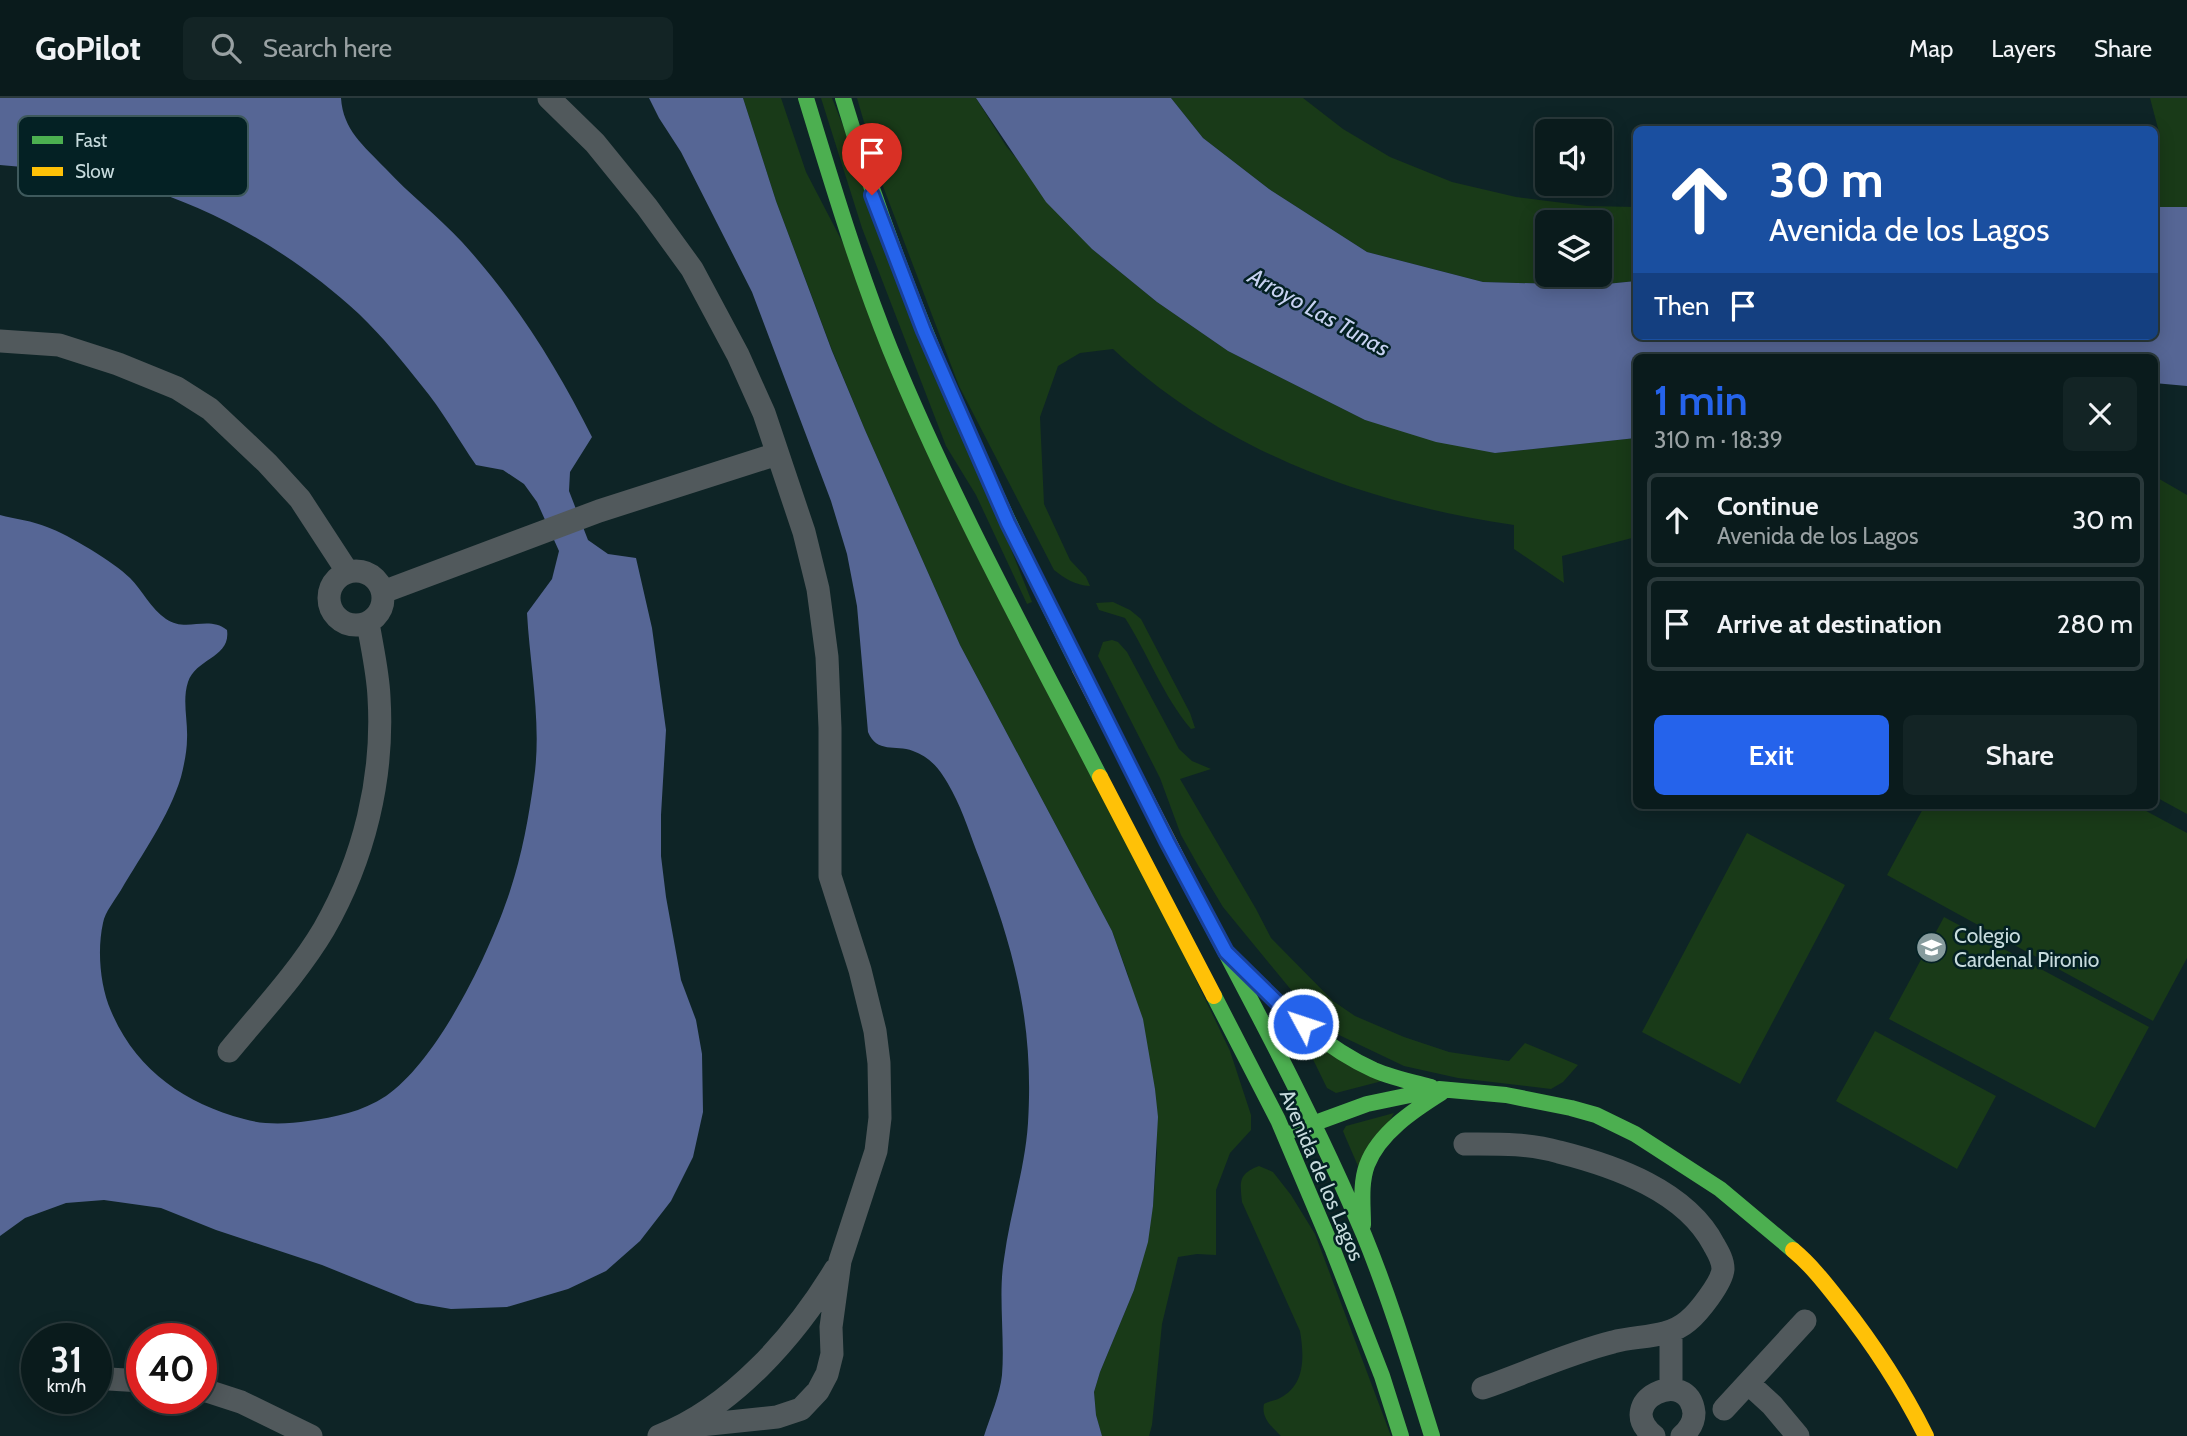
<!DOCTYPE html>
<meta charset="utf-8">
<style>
body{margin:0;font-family:Cabin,sans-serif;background:#132425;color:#f1f3f6;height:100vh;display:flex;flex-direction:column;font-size:26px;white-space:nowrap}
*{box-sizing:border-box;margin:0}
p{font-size:23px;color:#99a1a3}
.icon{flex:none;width:38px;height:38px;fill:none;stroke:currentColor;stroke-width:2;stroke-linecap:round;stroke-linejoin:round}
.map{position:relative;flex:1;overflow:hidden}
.side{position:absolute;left:1633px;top:256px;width:525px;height:455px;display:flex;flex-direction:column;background:#0a1b1c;border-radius:10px;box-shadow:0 4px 18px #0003,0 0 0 2px #2a393b}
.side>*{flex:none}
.hud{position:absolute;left:1633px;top:28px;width:525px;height:214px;border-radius:10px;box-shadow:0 4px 18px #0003,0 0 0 2px #2a393b;background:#1a4fa0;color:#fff;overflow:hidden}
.buttons{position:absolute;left:1535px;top:21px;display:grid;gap:14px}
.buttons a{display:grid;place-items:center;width:77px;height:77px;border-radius:10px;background:#0a1b1c;box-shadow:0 4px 18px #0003,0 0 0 2px #2a393b;font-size:35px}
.speed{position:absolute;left:21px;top:1225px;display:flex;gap:14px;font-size:35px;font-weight:700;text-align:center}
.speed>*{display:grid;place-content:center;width:91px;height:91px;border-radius:50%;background:#0a1b1c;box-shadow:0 4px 18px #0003,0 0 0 2px #2a393b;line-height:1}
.speed small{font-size:18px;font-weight:400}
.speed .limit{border:10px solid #d22;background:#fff;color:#111}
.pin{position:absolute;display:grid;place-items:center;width:60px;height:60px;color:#fff;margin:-72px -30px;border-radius:50% 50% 50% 0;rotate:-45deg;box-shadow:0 0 7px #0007}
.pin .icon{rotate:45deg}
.me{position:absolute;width:77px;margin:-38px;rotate:310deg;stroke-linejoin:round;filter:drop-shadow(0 0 5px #0008)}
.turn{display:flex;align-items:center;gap:24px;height:147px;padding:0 21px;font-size:32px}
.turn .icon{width:91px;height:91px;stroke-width:2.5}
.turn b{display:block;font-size:49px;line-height:60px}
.then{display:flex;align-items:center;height:66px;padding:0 21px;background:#0003;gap:14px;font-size:26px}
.round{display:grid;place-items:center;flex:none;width:74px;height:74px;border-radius:10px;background:#132425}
.head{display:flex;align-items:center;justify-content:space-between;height:119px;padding:0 21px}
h1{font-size:42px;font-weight:600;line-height:52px;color:#2563eb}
.action{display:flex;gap:14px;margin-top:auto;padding:14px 21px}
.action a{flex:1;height:80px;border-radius:10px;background:#2563eb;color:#fff;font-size:28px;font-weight:600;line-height:80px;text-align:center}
.action a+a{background:#132425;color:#f1f3f6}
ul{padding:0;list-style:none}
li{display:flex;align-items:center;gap:21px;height:94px;margin:0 14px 10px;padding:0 7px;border:4px solid #2a393b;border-radius:10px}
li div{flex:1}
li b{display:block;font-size:26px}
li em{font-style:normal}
header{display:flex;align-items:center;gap:42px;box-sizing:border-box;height:98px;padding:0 35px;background:#0a1b1c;border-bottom:2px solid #2a393b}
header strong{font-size:33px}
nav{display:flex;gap:38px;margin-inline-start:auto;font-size:24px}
.search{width:490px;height:63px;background:#132425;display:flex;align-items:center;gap:18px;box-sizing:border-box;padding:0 24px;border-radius:10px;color:#99a1a3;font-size:26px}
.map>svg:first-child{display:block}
</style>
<header>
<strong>GoPilot</strong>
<div class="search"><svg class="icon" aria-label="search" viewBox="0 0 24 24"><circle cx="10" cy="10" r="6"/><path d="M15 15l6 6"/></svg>Search here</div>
<nav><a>Map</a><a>Layers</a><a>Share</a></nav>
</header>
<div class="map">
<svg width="2187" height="1338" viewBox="0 0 2187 1338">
<rect width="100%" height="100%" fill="#0e2426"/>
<path fill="#193a18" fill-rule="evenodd" d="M743,0H781L806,74L844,147L1230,953L1251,1017V1032L1230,1055L1216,1092V1157L1197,1156L1178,1159L1162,1226L1152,1327L1149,1338H1102L1096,1317L1094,1294L1100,1274L1134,1192L1140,1171L1153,1108L1157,1055L1155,991L1128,877L1112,833L960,547L865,332L832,252L776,103Z
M821,0H832L1032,504L1027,506L976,397L946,348L862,130Z
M857,0H976L1006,48L1092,151L1157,204L1228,253L1365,322L1495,355L1636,340V439L1562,458L1564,485L1514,451V427C1365,405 1224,354 1113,251L1080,255L1058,268L1040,319L1044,406L1070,462L1086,479L1090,488C1074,487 1066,481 1054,472L959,288L881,83Z
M1171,0H1303L1343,31L1390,59L1452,84L1516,99L1587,108L1636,109V183L1596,187L1483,184L1367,154L1269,91L1203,40ZM1547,124H1600V177H1547Z
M2150,0H2187V109H2154V38H2160Z
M2154,378L2187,397V716L2154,698Z
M1113,504L1130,512L1141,521L1190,615L1195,630L1191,631C1163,598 1148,556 1125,520L1099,512L1096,505Z
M1112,542L1118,544L1127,554L1179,651L1192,663L1211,671L1180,681L1256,811L1271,840L1333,903L1355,918L1404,939L1449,954L1509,963L1525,945L1578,967L1563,984L1551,991L1458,980L1404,968L1339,937L1306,910L1223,809L1199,769L1181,737L1160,680L1098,558L1103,544Z
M1925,707H2135L2187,735V860L2153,923L1887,777Z
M1747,735L1845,787L1740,986L1642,934Z
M1944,819L2149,929L2095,1030L1889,921Z
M1875,933L1996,998L1957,1071L1836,1003Z
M1303,941L1386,982L1336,995L1327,990Z
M1394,1015L1361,1075L1345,1038L1343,1033L1346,1028Z
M1259,1068L1273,1074L1291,1097L1315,1136L1391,1338H1281C1272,1329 1261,1320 1264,1306C1269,1303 1275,1303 1280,1300C1306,1287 1304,1257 1300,1233L1242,1104C1240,1084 1238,1076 1259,1068Z"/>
<path fill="#566695" d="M0,0H341C343,32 364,48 385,70C409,96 438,118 462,144C515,202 557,269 592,339L570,374L569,393L588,442L608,456L636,460L652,530L666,632L661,717V758L666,799L681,882L696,922L702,956L703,1014L693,1059L671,1103L640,1143L606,1173L568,1191L507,1209L451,1211L416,1205L322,1167L216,1132L161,1110L104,1102L66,1105L25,1120L0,1138V417C15,421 33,423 47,429C69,437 114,464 130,480C142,492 151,511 166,521C186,535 208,517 227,532C231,560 196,560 188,584C182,602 188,623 187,641C187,653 184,667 181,679C169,719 142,756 121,792C115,802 105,814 103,825C97,852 100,888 111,913C136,972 184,1005 244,1021C263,1027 288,1026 308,1023C335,1019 362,1014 386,998C439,961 490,854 510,793C522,757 529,718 534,681C542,626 530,569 527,515L552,481L559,453L537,404L524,386L503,372L476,367C458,341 442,312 422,288C403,264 382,238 359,216C295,157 220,113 136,87C93,73 45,71 0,67Z
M649,0H743L776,103L832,253L865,332L960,547L1112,833L1143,921L1155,991L1158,1019L1153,1108L1148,1144L1134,1192L1100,1274L1094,1294L1096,1317L1102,1338H984C990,1319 1000,1297 1002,1277C1005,1240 998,1196 1004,1161C1010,1115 1025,1071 1028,1025C1034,926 1015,854 980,762C971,740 964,715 952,693C943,676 933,660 913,653C895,646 877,656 868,634L857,508L847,456L831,403L752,194L681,54L659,20Z
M976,0H1171L1203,40L1269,91L1367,154L1483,184L1596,187L1636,183V238H2154V109H2187V288L2154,285V259H1636V340L1495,355L1436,344L1365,322L1228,253L1157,204L1092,151L1046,104Z"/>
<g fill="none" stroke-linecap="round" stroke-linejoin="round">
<path stroke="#51595c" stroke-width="23" d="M549,0L595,45L647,109L692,171L738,257L764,315L804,434L818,491L827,559L830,630V778L860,872L875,933L879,965L880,1020L876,1053L840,1163L831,1229L832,1256L827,1276L818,1293L801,1311L777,1319L682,1329
M0,243L59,247L118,266L177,290L210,311L267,365L300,401L347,473
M329 500a27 27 0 1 1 54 0a27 27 0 1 1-54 0Z
M383,494L599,413L777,356
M229,953C261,914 298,875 324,831C364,761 384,680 379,599C378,575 372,549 368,525
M1465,1046C1496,1046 1528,1045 1559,1054C1615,1068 1686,1093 1714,1147C1718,1154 1723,1162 1723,1171C1722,1185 1698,1215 1688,1223C1667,1241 1638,1237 1613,1244C1569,1255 1526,1275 1483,1290
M1671,1235V1291
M109,1281L142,1283
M1748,1285L1772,1307L1798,1338
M201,1291L241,1304L311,1338
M1724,1311L1805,1223
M659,1338C732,1310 795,1238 835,1172
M1654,1338C1611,1304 1689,1266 1694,1315C1694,1324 1689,1332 1682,1338"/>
<path stroke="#4caf50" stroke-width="16" d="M806,0C832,85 857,169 890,251C950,398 1027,538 1100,679
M843,0C902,198 988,387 1080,571
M1207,819C1262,923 1318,1028 1364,1137C1391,1203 1411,1271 1432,1338
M1246,874C1284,911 1325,950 1374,972C1393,980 1412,984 1431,989
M1214,898L1278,1022L1333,1152L1382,1278L1401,1338
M1296,1032L1367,1006L1439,991L1506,997L1571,1010L1596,1017L1635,1036L1720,1091L1793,1152
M1363,1127C1363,1108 1360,1086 1367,1067C1379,1035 1414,1012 1441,995"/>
<path stroke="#ffc107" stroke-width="16" d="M1080,571L1207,819
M1100,679L1214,898
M1793,1152C1811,1167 1825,1185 1840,1204C1874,1247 1902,1290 1926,1338"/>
</g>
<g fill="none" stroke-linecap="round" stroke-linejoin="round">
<defs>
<path id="route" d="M872,97L924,233L1008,425L1167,743L1226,854L1285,912L1303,926"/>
</defs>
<use href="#route" stroke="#184099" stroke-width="18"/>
<use href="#route" stroke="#2563eb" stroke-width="12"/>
</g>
<defs>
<symbol id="school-disc" viewBox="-11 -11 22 22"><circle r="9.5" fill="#869b9d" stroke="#042124"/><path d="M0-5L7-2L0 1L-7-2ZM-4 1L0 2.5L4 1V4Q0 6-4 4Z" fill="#fff"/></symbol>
</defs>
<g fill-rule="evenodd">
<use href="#school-disc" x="1914" y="832" width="35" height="35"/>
</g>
<g text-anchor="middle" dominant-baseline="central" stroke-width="5" stroke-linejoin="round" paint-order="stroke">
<g font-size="21" fill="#c7dbdd" stroke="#042124" text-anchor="start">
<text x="1954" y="837">Colegio<tspan x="1954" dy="24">Cardenal Pironio</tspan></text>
</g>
<g font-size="21" fill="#c7dbdd" stroke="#042124">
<text transform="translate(1322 1077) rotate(67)">Avenida de los Lagos</text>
</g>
<g font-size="23" font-style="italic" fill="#c7d2f1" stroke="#042124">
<text transform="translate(1319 214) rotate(29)">Arroyo Las Tunas</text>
</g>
</g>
<rect x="18" y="18" width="230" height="80" rx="10" fill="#042124" stroke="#3e595c" stroke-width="2"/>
<rect x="32" y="38" width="31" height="8" fill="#4caf50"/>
<rect x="32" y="69" width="31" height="9" fill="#ffc107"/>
<g font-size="19" fill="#c7dbdd">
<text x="75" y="49">Fast</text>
<text x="75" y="80">Slow</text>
</g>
</svg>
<div class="buttons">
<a><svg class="icon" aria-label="sound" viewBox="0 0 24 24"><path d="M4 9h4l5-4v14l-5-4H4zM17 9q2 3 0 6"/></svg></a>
<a><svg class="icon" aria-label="layers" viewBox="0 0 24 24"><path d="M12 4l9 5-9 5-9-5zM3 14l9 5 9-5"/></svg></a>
</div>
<div class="speed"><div>31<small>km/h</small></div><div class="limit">40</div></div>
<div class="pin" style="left:872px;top:97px;background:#d93025"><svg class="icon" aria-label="arrive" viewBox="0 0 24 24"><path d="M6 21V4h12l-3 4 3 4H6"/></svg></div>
<svg class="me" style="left:1303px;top:926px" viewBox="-20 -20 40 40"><circle r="17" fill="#2563eb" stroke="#fff" stroke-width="3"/><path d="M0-11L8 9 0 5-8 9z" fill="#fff"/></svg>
<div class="hud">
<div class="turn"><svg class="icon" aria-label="ahead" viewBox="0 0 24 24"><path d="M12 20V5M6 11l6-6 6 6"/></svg><div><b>30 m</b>Avenida de los Lagos</div></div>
<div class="then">Then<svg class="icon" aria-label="arrive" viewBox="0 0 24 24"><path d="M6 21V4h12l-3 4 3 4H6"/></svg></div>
</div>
<section class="side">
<div class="head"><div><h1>1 min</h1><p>310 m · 18:39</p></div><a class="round"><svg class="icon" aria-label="close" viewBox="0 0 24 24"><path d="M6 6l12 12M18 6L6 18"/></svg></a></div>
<ul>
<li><svg class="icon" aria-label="ahead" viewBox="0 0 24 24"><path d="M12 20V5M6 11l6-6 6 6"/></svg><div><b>Continue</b><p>Avenida de los Lagos</p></div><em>30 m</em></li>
<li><svg class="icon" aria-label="arrive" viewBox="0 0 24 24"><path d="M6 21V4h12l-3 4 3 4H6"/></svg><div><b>Arrive at destination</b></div><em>280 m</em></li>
</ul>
<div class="action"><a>Exit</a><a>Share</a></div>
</section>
</div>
